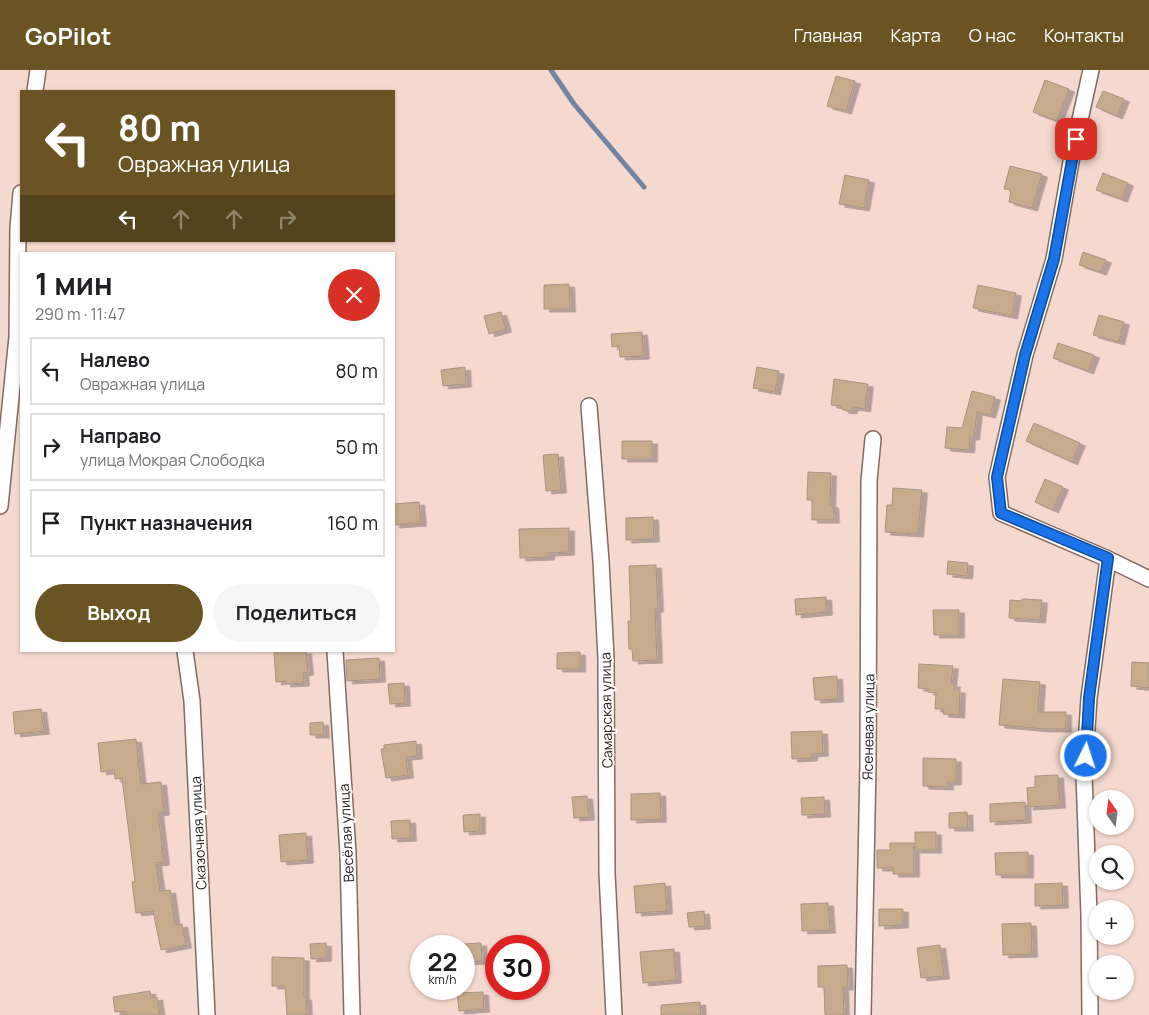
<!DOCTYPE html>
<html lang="ru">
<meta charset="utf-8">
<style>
body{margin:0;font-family:Manrope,sans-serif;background:#f6f6f6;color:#202124;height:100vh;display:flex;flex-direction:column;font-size:19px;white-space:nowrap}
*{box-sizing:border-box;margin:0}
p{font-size:16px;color:#757577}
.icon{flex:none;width:28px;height:28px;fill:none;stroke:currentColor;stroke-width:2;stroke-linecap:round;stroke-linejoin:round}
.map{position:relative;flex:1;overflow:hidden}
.drawer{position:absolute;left:20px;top:182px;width:375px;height:400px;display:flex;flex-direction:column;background:#fff;border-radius:0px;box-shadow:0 1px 4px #0004}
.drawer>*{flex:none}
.top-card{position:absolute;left:20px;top:20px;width:375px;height:152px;border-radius:0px;box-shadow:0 1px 4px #0004;background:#6a5423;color:#fff;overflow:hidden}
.needle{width:32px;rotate:346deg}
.fabs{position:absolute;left:1089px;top:720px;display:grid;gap:10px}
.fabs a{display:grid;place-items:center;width:45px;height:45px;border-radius:50%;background:#fff;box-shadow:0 1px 4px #0004;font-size:25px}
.speed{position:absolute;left:410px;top:865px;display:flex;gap:10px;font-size:25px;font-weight:700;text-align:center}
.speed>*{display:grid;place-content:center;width:65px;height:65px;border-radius:50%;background:#fff;box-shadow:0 1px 4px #0004;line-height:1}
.speed small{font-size:12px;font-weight:400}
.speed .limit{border:8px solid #d22;background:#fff;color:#111}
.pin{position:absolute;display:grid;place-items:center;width:42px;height:42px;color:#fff;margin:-21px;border-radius:10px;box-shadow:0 2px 8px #0006}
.me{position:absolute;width:55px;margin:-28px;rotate:4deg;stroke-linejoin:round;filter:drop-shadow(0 0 4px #0008)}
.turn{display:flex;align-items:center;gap:18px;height:105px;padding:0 15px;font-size:22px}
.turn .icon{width:65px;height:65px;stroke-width:2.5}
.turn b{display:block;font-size:35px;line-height:42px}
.lanes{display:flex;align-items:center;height:48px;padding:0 15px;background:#0003;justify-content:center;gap:25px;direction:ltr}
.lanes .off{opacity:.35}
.round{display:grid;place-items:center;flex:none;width:52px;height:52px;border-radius:26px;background:#f6f6f6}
.headline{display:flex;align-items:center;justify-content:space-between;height:85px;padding:0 15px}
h1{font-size:30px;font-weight:700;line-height:38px}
.action{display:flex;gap:10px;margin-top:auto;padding:10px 15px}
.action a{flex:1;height:58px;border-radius:30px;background:#6a5423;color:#fff;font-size:20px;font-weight:700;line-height:58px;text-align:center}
.action a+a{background:#f6f6f6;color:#202124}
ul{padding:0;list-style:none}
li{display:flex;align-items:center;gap:15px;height:68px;margin:0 10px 8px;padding:0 5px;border:2px solid #e0e0e0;border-radius:0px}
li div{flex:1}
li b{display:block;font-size:19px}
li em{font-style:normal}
header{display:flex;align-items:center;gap:30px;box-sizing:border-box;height:70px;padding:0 25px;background:#6a5423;color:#fff}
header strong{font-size:24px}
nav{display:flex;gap:28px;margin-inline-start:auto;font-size:18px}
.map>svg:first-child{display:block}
</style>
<header>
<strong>GoPilot</strong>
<nav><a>Главная</a><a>Карта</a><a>О нас</a><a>Контакты</a></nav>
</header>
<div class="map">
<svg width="1149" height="945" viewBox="0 0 1149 945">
<defs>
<filter id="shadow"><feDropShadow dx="5.5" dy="3" stdDeviation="0" flood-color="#0004"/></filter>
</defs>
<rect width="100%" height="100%" fill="#f5d9cf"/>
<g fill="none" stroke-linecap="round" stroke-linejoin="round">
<path stroke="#7384a3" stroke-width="5" d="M551,0L574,34L644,117"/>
</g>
<path fill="#c7ab8d" stroke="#a69582" filter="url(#shadow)" d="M836,6L855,11L846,41L827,36Z
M1045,10L1069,19L1057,51L1033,42Z
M1103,21L1124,29L1117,46L1096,37Z
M1010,96L1042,104L1032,138L1009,132L1011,120L1004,119Z
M1103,103L1128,113L1122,129L1096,120Z
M845,105L869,110L864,138L839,134Z
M1083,182L1106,190L1101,202L1079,195Z
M569,214L570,239H544V215Z
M978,215L1016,223L1012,246L973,238Z
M501,242L506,259L489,264L484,246Z
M1099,245L1124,252L1119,272L1093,265Z
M642,262L644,286L620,287L619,276L612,277L611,264Z
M1058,273L1094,285L1088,301L1053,288Z
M465,297L466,314L443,316L441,300Z
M757,297L779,301L775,322L753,318Z
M834,309L868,314L865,339L853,337L851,341L843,340L840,336L831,335Z
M972,321L995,327L990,345L977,342L974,367H970L969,380L945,378L947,357L962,358Z
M1034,353L1080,373L1072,392L1026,371Z
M622,371H652V389H622Z
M558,384L561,420L546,421L543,385Z
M808,402L831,403L830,435H833L834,450H812V430H807Z
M1045,409L1063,417L1053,440L1035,432Z
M893,418L922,420L918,464L885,462L887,435H892Z
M419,432L421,453L394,455V434Z
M653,447L654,469L626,470V448Z
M569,458V482L549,483V487L520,488L519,459Z
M948,491L968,493L967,506L947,504Z
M656,495L658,539H655L657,590L633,591L632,579H629L628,551H631L629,496Z
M826,527L827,542L796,545L795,529Z
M1022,529L1042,530L1040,550L1009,548L1010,530L1022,531Z
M933,540H959V565H934Z
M274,581H306L308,602L303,603L304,613L285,614V611L276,612Z
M580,582V599H557V583Z
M379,588L380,609L347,611L346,590Z
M1132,592L1149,593V618L1131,616Z
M919,594L953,596L951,614H955L954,620H960L959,645L943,644L944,639H935L936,623L928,622V619L918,618Z
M837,606L838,629L815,630L813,608Z
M1003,609L1040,612L1038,642H1066V659H1045L999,655Z
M404,613L405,633L390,634L388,614Z
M41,639L44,661L15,664L13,642Z
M323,652L324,665H310V653Z
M822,661L823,683L812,684V688L792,689L791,662Z
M136,669L141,714L161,712L164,742L158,743L164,792L156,793L160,821L170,820L175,855L182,854L186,875L161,880L153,841L136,843L132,812H135L122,708L115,709L114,700L101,702L98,673Z
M416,671L417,686L406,687L408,705L386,708L381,679H384V675Z
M923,688L956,689V712H948V717L923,716Z
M1058,705L1060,735L1028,737L1027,718L1035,717V706Z
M660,723L661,749L631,750V724Z
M587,726L589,747L574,748L572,727Z
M824,727L825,744L802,745L801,728Z
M1025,732L1026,750L990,752V734Z
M967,742L968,758H949V743Z
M480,744V761L464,762L463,745Z
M410,750L411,768L392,769L391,751Z
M915,762H936V780H915Z
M306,763L308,790L281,792L279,765Z
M890,773H914V804H893V798H877V780H890Z
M1028,782V805H996L995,783Z
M665,813L667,841L636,843L634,816Z
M1062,813L1063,835L1035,836V814Z
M828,833L830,860L802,861L801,834Z
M879,839H903V855L879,856Z
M704,841L705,856L689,857L687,843Z
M1031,853L1032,884L1003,885L1002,854Z
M326,873V888L311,889L310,874Z
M481,873L482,891L464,892V874Z
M940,875L944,906L921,908L917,878Z
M674,879L676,910L643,913L640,882Z
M272,887L304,888V927H306L307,945H287L285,916H272Z
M847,895L848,917H843L844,945H825L824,917H818V896Z
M150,921L151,928L157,927L160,945H127L126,941L115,942L113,927Z
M483,922L484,939L459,941L457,923Z
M700,932L701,945H661V935Z"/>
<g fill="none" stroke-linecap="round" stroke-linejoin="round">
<defs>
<path id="street" d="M1091,0L1072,86L1054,189L1025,285L997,407L1001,443L1108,489L1149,509
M35,21L38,0
M589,336L601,491L606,588L607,803L614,945
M0,436L17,267L18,158L21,123
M185,581L192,631L207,945
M335,581L348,783L352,945
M863,945L868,695L869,411L873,369
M1090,945L1089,845L1084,705L1089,628L1108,489"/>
</defs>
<use href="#street" stroke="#836b62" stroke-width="18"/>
<use href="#street" stroke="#fff" stroke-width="15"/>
</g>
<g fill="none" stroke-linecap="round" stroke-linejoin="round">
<defs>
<path id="route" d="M1076,69L1054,189L1025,285L997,407L1001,443L1108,488L1089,628L1086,686"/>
</defs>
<use href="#route" stroke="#114b97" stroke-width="12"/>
<use href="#route" stroke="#1a73e8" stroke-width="9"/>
</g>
<g text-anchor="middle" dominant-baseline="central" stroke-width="4" stroke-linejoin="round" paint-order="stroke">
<g font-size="14" fill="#2a201d" stroke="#fff">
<text transform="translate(606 640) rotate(-91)">Самарская улица</text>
<text transform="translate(868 657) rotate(-89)">Ясеневая улица</text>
<text transform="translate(198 763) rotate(-93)">Сказочная улица</text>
<text transform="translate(346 763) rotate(-93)">Весёлая улица</text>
</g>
</g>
</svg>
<div class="fabs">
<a><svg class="needle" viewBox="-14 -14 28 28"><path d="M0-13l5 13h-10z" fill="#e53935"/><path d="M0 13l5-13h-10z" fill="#757577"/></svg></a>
<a><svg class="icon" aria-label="search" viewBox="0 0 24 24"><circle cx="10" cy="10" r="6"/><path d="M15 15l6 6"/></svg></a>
<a>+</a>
<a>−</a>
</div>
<div class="speed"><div>22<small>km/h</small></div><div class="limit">30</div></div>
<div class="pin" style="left:1076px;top:69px;background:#d93025"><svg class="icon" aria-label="arrive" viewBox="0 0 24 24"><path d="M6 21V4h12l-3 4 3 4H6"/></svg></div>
<svg class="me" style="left:1086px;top:686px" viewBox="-20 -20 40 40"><circle r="17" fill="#1a73e8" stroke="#fff" stroke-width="3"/><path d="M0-11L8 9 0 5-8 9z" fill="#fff"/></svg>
<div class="top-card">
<div class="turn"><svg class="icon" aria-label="left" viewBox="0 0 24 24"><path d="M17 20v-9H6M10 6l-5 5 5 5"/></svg><div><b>80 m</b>Овражная улица</div></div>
<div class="lanes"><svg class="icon" aria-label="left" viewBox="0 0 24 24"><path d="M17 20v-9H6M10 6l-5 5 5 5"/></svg><svg class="icon off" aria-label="ahead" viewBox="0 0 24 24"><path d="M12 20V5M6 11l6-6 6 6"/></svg><svg class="icon off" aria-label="ahead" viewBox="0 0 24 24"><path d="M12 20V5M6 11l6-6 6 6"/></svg><svg class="icon off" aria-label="right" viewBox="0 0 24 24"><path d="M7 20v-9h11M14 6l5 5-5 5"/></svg></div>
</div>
<section class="drawer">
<div class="headline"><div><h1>1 мин</h1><p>290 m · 11:47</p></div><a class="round" style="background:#d93025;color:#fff"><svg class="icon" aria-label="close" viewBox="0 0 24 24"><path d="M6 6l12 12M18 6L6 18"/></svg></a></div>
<ul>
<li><svg class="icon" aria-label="left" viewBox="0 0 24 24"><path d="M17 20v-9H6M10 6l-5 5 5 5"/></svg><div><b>Налево</b><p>Овражная улица</p></div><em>80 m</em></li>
<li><svg class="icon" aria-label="right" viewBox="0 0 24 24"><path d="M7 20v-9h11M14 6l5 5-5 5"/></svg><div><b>Направо</b><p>улица Мокрая Слободка</p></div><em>50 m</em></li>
<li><svg class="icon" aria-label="arrive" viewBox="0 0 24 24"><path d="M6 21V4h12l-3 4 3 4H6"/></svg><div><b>Пункт назначения</b></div><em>160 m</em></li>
</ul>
<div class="action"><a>Выход</a><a>Поделиться</a></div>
</section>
</div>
